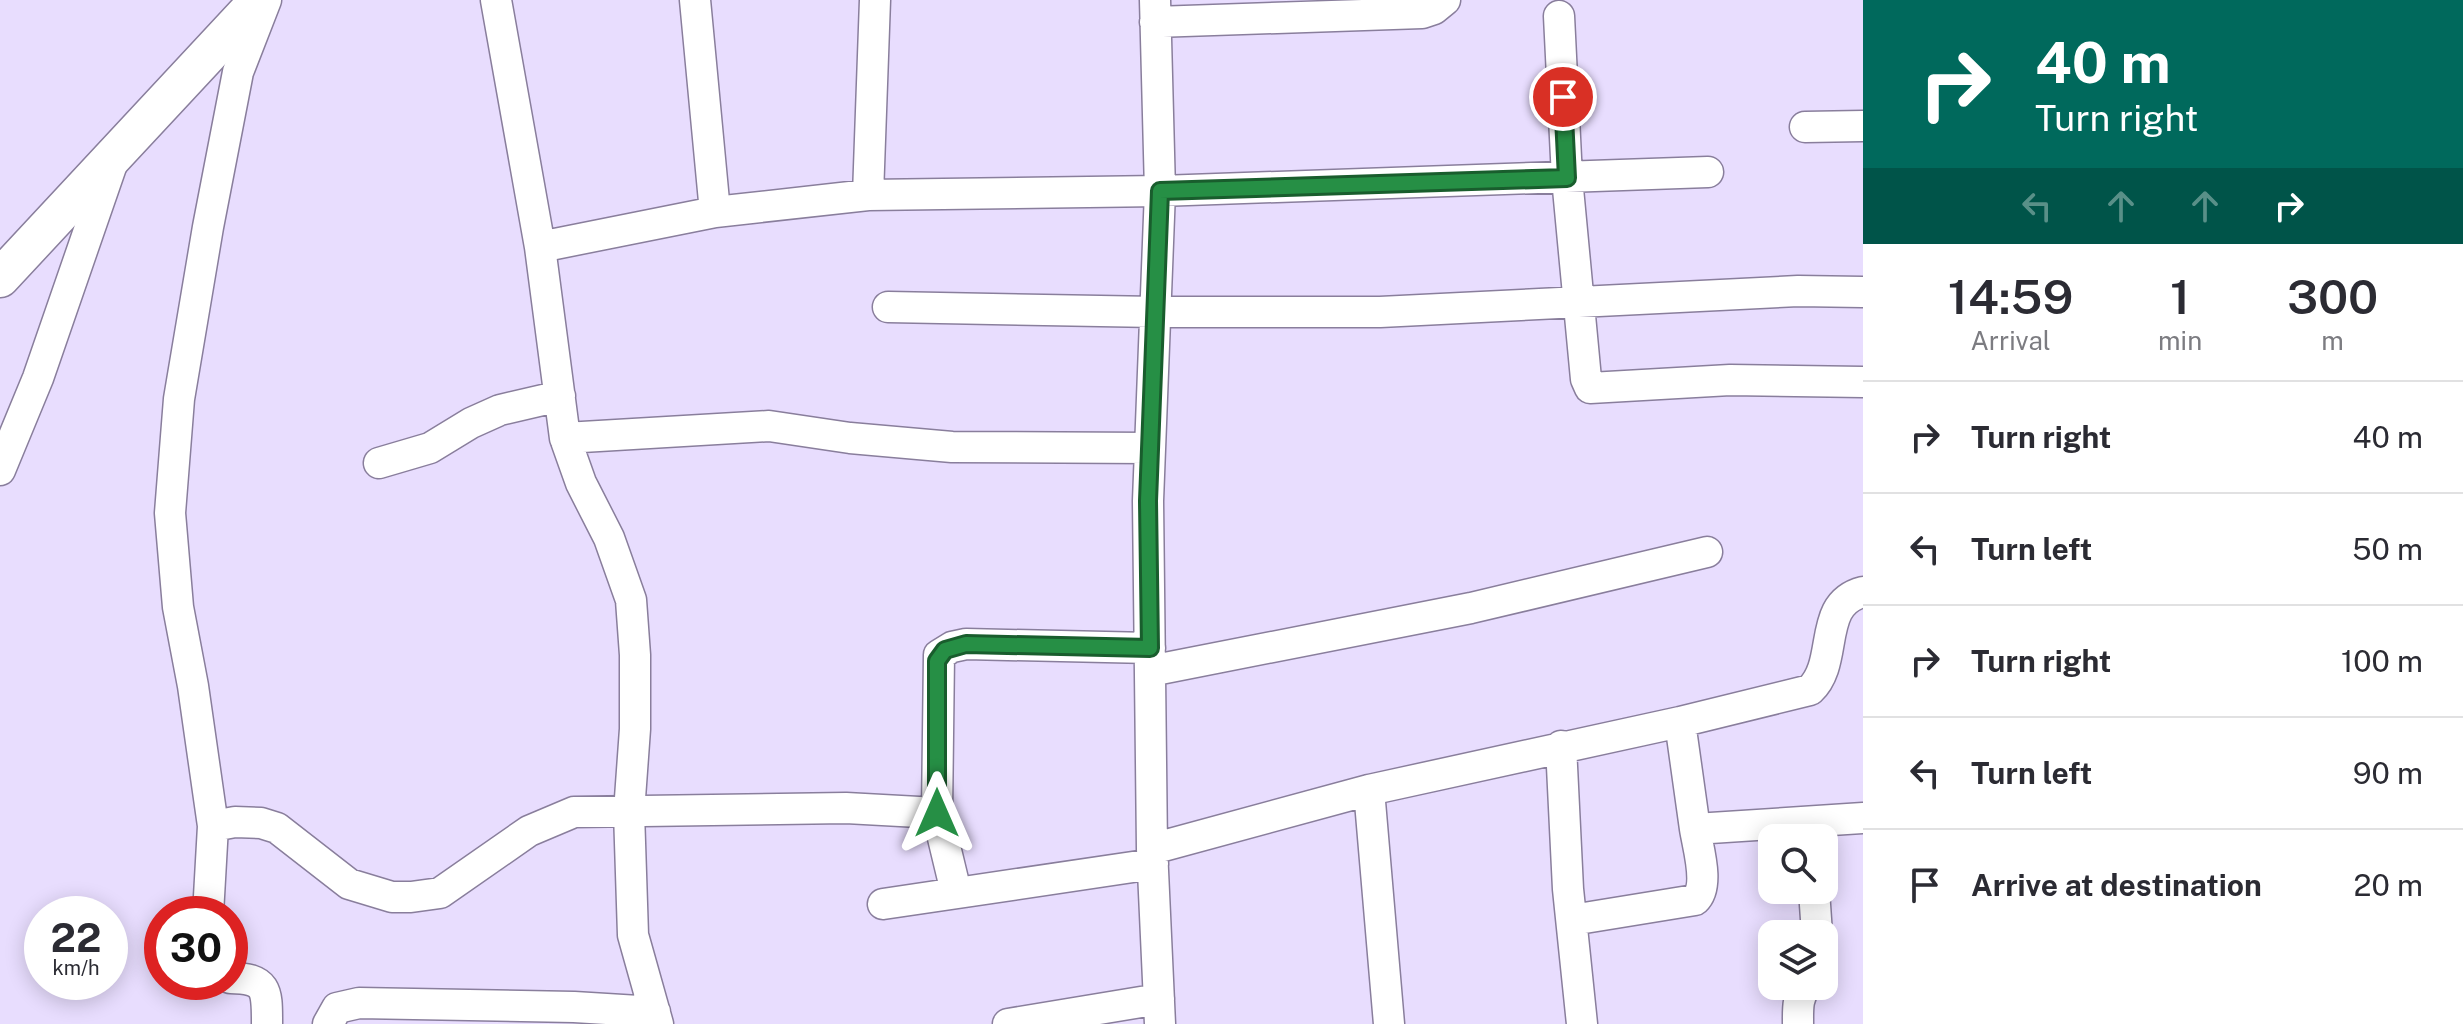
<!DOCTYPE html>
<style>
body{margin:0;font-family:"Public Sans",sans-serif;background:#f7f7f7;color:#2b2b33;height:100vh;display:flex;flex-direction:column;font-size:30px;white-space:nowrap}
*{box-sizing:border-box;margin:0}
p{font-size:26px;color:#7c7c81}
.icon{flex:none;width:44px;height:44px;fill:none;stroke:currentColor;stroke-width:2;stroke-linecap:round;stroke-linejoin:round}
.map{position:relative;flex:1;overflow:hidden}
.drawer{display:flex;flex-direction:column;background:#fff;width:600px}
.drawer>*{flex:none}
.guide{background:#00695c;color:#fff;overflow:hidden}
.tools{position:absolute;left:1758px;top:824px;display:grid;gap:16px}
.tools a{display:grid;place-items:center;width:80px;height:80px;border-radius:16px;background:#fff;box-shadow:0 4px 20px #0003;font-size:40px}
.speed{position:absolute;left:24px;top:896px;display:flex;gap:16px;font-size:40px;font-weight:700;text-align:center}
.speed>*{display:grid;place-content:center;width:104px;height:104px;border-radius:50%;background:#fff;box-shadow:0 4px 20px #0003;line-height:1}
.speed small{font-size:20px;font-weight:400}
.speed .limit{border:12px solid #d22;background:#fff;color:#111}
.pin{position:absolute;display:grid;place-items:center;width:68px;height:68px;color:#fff;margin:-34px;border:4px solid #fff;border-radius:50%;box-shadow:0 2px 8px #0007}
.me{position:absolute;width:88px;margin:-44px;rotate:0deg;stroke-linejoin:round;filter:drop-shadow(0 0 6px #0008)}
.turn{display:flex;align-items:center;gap:28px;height:168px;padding:0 40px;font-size:36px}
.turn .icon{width:104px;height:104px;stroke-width:2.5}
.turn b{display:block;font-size:56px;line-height:68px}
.lanes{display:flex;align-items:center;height:76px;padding:0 40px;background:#0003;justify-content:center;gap:40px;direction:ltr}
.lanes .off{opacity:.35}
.eta{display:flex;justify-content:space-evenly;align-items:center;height:136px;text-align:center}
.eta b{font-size:48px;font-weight:600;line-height:56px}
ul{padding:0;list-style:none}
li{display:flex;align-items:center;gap:24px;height:112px;padding:0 40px;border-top:2px solid #e1e1e2}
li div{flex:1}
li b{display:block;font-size:30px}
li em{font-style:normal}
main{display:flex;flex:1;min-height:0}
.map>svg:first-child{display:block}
</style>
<main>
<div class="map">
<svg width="1863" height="1024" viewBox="0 0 1863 1024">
<rect width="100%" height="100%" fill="#e8ddfe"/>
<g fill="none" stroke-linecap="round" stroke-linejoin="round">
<defs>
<path id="minor" d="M496,0L540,247L565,438L581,483L609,538L631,600L635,655V729L629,812L633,935L658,1024
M695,0L715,212
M1155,0L1160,191L1148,501L1152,849L1160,1024
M1559,16L1567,178L1586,379L1590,388L1730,380L1863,382
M1155,22L1422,13L1434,9L1445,0
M1805,127L1863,126
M868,195L875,0
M540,247L715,212L868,195L1160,191L1708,172
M888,307L1156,312H1380L1798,291L1863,292
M565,438L769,426L850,438L952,447L1150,448
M379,463L430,448L471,423L500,410L560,396
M0,470L38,378L114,158
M1150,671L1471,608L1707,552
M1680,722L1695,829L1863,818
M1561,746L1568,889L1582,1024
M1369,790L1389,1024
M213,826L235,822L261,823L277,828L349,884L392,897H411L440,893L529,831L574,812L846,808L937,813
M1152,849L1369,790L1680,722L1810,690C1840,662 1816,604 1863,592
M1814,890L1817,934
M956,892L937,813L939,655L952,647L966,644L1150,648
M883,904L1153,864
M208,914L213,826L193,686L178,607L170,513L179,399L208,227L238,72L266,0
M1572,920L1695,900C1710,886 1698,848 1695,829
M230,978C268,978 267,991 267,1024
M328,1024L337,1008L359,1003L574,1007L655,1012
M1008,1024L1159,999
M1798,1024C1798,1009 1797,998 1806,986"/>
<path id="tertiary" d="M0,278L259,0"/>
</defs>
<use href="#minor" stroke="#897e9c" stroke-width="33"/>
<use href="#tertiary" stroke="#897e9c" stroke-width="41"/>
<use href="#minor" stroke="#fff" stroke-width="30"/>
<use href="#tertiary" stroke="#fff" stroke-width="38"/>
</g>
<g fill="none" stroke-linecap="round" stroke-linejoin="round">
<defs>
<path id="route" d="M937,813V661L945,650L966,644L1150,648L1148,501L1160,191L1567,178L1563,97"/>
</defs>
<use href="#route" stroke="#195d2d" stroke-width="20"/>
<use href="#route" stroke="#268f45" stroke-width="14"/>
</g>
</svg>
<div class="tools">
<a><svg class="icon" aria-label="search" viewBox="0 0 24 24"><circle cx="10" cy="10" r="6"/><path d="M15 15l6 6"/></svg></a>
<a><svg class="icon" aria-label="layers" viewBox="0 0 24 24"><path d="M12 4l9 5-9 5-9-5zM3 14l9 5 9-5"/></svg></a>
</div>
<div class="speed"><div>22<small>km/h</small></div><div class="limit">30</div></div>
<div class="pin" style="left:1563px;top:97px;background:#d93025"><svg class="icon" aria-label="arrive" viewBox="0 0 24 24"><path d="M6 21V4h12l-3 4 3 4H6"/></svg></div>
<svg class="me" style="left:937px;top:813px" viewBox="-20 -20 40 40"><path d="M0-17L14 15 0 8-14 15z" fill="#268f45" stroke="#fff" stroke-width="4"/></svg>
</div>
<section class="drawer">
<div class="guide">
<div class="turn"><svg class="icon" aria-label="right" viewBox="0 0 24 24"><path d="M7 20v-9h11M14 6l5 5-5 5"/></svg><div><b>40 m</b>Turn right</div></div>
<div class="lanes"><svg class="icon off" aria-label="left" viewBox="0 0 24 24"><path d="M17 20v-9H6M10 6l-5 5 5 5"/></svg><svg class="icon off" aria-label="ahead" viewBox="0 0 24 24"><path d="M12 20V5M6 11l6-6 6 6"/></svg><svg class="icon off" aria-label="ahead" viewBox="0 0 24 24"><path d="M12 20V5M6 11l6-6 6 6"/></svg><svg class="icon" aria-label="right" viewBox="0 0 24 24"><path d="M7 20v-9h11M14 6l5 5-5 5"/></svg></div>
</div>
<div class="eta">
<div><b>14:59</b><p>Arrival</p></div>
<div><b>1</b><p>min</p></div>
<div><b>300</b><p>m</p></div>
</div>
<ul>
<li><svg class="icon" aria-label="right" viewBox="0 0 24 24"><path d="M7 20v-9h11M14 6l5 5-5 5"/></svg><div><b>Turn right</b></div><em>40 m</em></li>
<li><svg class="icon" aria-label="left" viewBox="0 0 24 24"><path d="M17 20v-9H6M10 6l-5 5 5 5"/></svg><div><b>Turn left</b></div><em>50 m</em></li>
<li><svg class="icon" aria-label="right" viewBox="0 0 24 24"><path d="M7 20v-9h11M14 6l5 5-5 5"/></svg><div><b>Turn right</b></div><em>100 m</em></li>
<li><svg class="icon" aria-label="left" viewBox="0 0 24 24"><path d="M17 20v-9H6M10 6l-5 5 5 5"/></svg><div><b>Turn left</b></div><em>90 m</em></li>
<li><svg class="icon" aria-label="arrive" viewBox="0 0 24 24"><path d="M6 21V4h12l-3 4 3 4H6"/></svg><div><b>Arrive at destination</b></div><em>20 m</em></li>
</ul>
</section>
</main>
